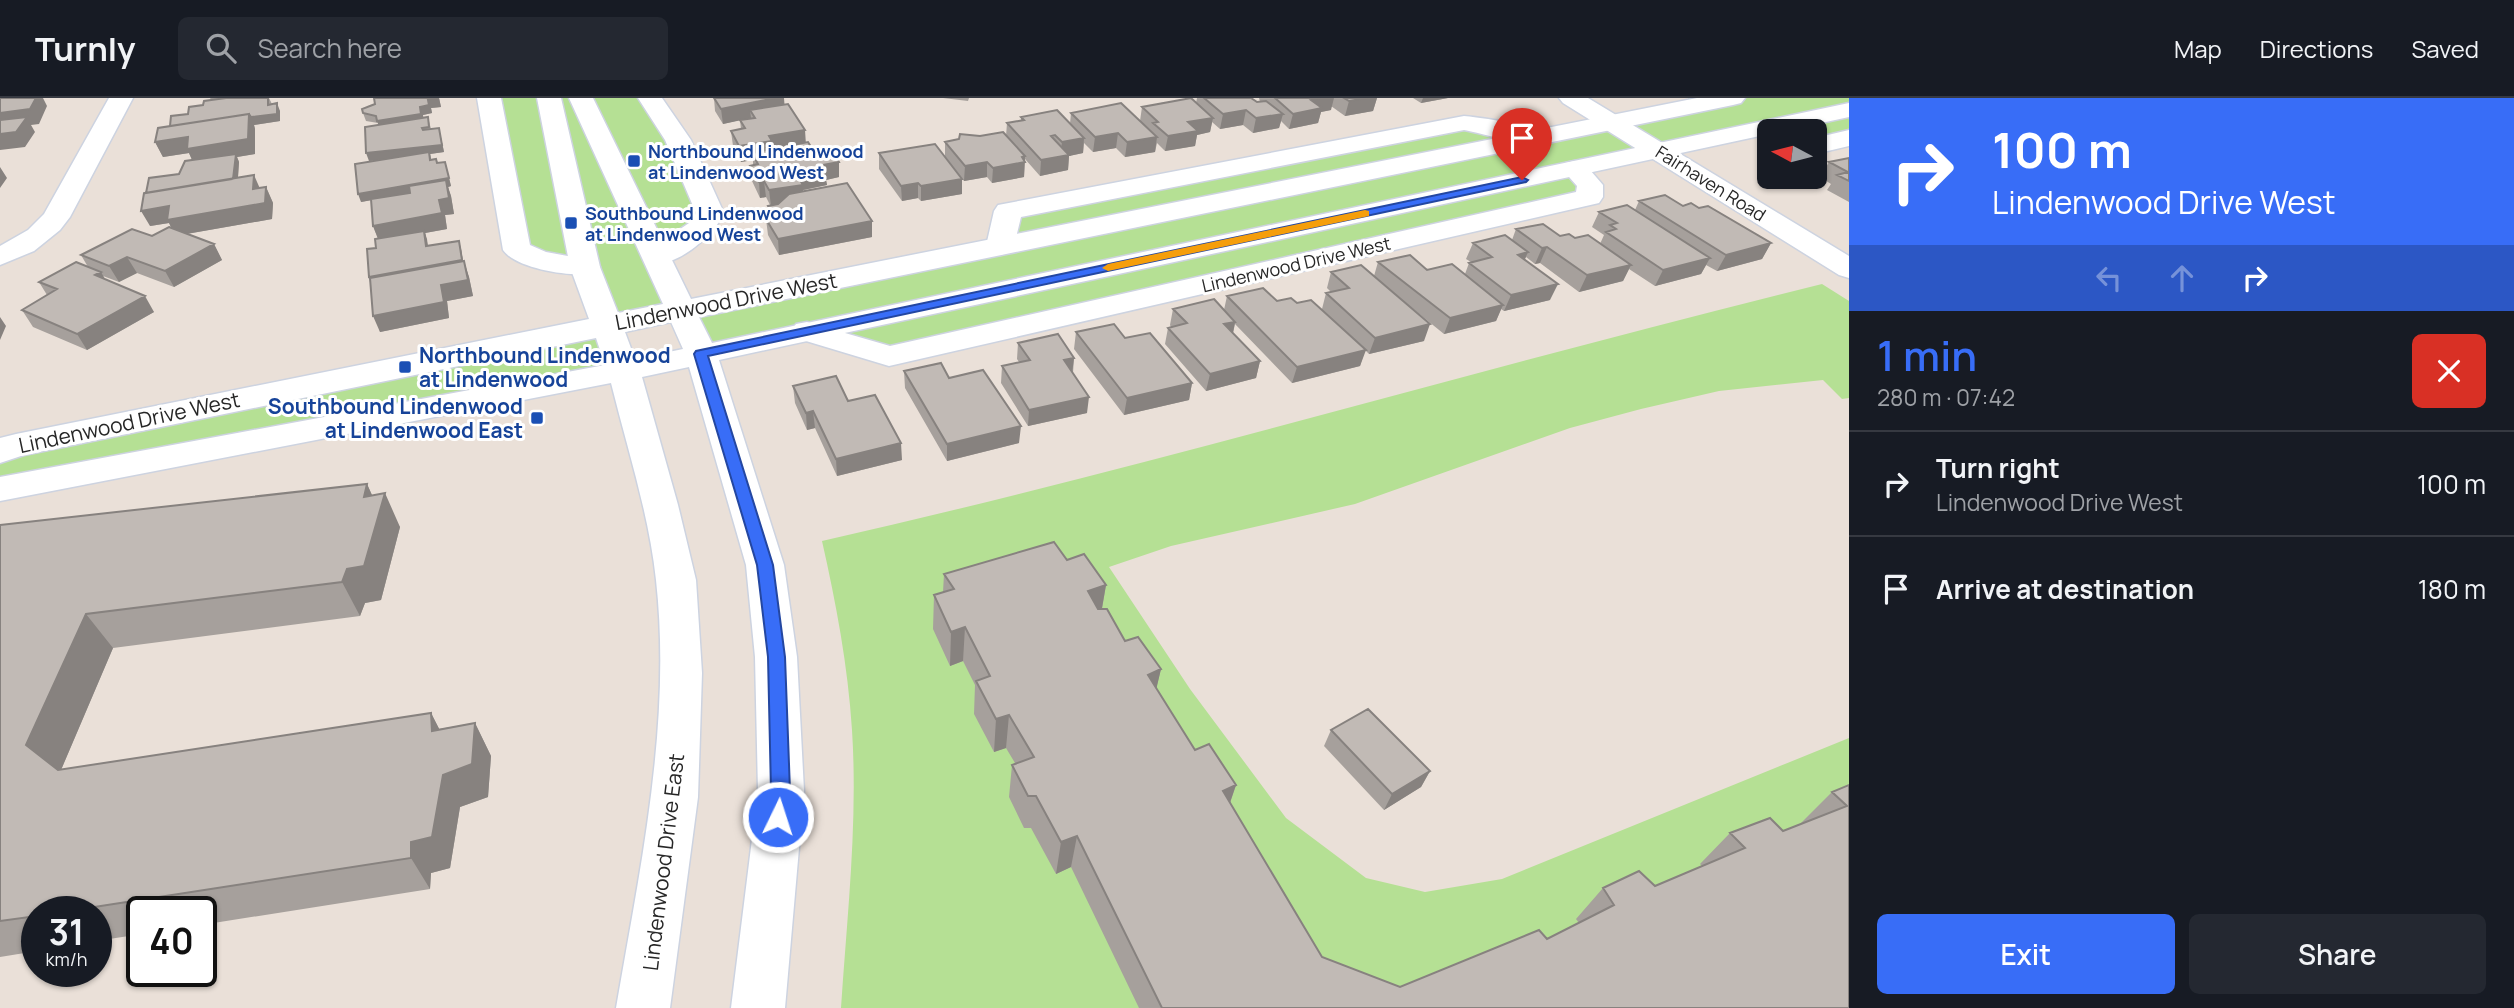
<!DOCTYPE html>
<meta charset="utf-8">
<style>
body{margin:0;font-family:Manrope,sans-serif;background:#242831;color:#f1f3f6;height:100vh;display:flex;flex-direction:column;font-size:26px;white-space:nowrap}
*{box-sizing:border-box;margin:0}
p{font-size:23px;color:#9ea1a6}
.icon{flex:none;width:38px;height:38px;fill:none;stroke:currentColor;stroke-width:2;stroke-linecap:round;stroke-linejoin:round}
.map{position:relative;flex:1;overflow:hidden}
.panel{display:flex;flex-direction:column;background:#171b24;width:665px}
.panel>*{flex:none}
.top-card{background:#386df7;color:#fff;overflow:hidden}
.needle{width:46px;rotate:277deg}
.fabs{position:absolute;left:1757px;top:21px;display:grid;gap:14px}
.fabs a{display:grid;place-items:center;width:70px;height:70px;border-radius:10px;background:#171b24;box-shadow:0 2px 5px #0004;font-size:35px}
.speed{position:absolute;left:21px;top:798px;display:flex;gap:14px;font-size:35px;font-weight:700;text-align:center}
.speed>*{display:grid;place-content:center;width:91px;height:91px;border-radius:50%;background:#171b24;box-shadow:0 2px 5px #0004;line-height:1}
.speed small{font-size:18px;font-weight:400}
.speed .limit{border:4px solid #111;border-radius:10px;background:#fff;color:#111}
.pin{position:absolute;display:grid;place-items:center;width:60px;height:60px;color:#fff;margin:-72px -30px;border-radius:50% 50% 50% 0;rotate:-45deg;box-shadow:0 0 7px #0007}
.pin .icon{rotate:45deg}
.me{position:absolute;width:77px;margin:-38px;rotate:4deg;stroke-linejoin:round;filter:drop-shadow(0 0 5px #0008)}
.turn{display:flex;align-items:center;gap:24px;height:147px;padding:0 28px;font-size:32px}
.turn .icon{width:91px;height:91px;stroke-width:2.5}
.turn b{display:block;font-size:49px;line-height:60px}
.lanes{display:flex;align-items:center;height:66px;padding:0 28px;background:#0003;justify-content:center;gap:35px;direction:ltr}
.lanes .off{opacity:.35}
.round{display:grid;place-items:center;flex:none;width:74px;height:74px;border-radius:10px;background:#242831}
.head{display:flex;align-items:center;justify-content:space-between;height:119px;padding:0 28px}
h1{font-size:42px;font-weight:600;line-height:52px;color:#386df7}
.button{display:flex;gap:14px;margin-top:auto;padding:14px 28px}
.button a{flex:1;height:80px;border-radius:10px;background:#386df7;color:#fff;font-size:28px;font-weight:600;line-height:80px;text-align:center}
.button a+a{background:#242831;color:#f1f3f6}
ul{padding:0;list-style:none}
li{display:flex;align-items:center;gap:21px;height:105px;padding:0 28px;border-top:2px solid #363941}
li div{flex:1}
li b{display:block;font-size:26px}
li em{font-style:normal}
header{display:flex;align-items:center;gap:42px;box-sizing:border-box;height:98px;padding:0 35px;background:#171b24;border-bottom:2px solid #363941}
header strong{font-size:33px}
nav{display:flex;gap:38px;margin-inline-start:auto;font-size:24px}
.search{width:490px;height:63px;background:#242831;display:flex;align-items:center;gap:18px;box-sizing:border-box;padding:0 24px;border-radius:10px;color:#9ea1a6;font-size:26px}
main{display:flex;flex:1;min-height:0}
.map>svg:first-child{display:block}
</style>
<header>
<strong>Turnly</strong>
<div class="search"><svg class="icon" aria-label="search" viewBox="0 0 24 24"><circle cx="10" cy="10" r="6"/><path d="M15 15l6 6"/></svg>Search here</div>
<nav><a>Map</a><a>Directions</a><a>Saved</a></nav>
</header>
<main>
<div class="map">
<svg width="1849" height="910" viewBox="0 0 1849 910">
<rect width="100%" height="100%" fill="#eae0d8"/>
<path fill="#b5e094" d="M489,0H650L710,115L658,159L680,213L1000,148L1008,113L1464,25L1533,41L1689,9L1688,0H1849V40L1815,48V33H1769V38L1750,33L1576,71L1589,99L889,258L807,233L701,255L680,213L608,227L624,273L0,391V353L607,227L585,169L517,152Z
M1822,186L1849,203V300L1842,301L1823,282L1719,293L1641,311L1570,330L1355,406L1171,448L1109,469L1190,591L1286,720L1366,780L1425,794L1502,781L1849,640V910H841C847,818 858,725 852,632C848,568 836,505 822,443C1158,367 1488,268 1822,186Z"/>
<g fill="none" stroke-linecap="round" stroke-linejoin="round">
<defs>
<path id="street" d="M109,0H133L70,119L60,132L34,153L0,167V148L28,132L44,116Z
M477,0H501L530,147L546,154L595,163L600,169L595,175C574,180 516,171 503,152Z
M638,0H662L691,42L724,115C714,138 674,172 648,165L644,159L648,153L692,123L696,115L665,42Z
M1559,0H1588L1849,158V180L1839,177L1563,5Z
M1464,18C1483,20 1535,26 1546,41L1542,46C1527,50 1483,35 1464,32L1021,119L1014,148L1010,154L1000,157L990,154L986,148L994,113L998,107Z
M1849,32V48L1815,56V40Z
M1575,63L1584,65L1603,87V99L1599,105L889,268L796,240L791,233L796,226L807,224L890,248L1576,94L1577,88L1562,71L1566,65Z"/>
<path id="secondary" d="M537,0H561L600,169L618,215L663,206L569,0H593L691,201L1697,0H1745L1741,5L1733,7L699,219L712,245L1849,5V19L1784,33H1769V36L719,262L784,467L797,559L804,693L785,910H731L758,693L755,559L746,467L689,269L642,279L678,407L696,482L702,575L698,699L670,910H616C640,770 672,625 656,482C649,416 627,350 611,285L0,403V379L605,267L596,240L24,357L0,365V340L16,336L589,221L570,169ZM671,224L683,251L635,261L625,234Z"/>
</defs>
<use href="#street" stroke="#cdd3e0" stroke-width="3"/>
<use href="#secondary" stroke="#cdd3e0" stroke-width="3"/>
<use href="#street" fill="#fff" fill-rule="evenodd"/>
<use href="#secondary" fill="#fff" fill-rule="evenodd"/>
</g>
<path fill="#a6a09c" d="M210,0H269L272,6L280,13V23L254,27L255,31V56L237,59L239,64L238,80L259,90L266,89L273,105L272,121L186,136L214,146L222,162L174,189L137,175L119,184L103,178L105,181L154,214L87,252L33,229L22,212L47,197L39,184L88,169L81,157L152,138L172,130L169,125L150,128L179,76L192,62L189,55L163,59L155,44L170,28L211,2Z
M374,0H439L441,9L431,10L432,15L423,17V20L428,19L431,31L439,30L444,54L430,56L431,62L436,61L438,65L445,64L451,88L448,89L451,98L454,116L445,117L447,131L425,135L428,148L461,151L463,163L469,179L473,198L447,203L449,220L380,234L369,179L378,141L373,128L371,102L361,104L383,62L369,63L378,27V25L366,23L363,15L375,6Z
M714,0H784V6L806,45L813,52L839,64V79L826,82L827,87L803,92V93L872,123V139L779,157L768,137L766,121H770L768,108L770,107L766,99L760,100L752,83L750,68L753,67V62L741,64L733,48L731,33L741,31L740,22L723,26L715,13Z
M943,0H969L968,3Z
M1197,0H1251L1257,4H1260L1259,0H1377L1373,13L1345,18L1331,8V12L1321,14L1318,25L1289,31L1281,23L1279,30L1253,35L1243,27L1220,31L1212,24L1210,34L1197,37L1195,48L1165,53L1157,45L1155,54L1125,59L1116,50L1093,54L1084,45L1083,55L1069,58L1068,72L1040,78L1025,61L1024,79L992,85L987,79L964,83L955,72L962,96L921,103L918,100L902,103L879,71V55L945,58V44L980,38H1006L1007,25L1021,22V19L1070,26L1071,15L1140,23L1142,9L1196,5Z
M1413,0H1448L1421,5Z
M1849,60V104L1827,92L1831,86L1820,79L1829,64Z
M1639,103L1699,110L1771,145L1762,161L1717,173L1706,167L1701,176L1655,188L1629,171L1623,183L1579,194L1540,165L1535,166L1526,159L1525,161L1550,202L1504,213L1501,211L1496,223L1444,236L1412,210L1424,243L1369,256L1365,252L1360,268L1292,285L1235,226L1233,235L1260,263L1256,280L1206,293L1165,246L1168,230L1171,229L1170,227L1173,211L1224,212L1227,198L1297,205L1322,211L1326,195L1331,194L1327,190L1331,174L1374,178L1378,164L1465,176L1469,165L1471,164L1466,161L1473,145L1512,142L1516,131L1560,138L1600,146L1604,137L1592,129L1599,114L1635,112Z
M1076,234L1125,240L1192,285L1189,302L1124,317L1074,251Z
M1018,245L1074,260L1073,275L1087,315L1028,328L1001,285L1002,268L1019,264L1017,261Z
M904,273L949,280L1019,345L947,363L905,290Z
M793,288L848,303L902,362L837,378L815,330L807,332L795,305Z
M367,386L372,397L400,429L381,502L365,505L360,518L113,550L61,672L431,615L439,631L475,625L491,658L488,699L460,709L450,770L431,775L430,791L201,827V814H142V836L96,843V814H37V853L0,859V427Z
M1067,462L1106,487L1102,511L1125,543L1161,571L1156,591L1195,652L1236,687L1230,705L1322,859L1400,889L1547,841L1579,825L1576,821L1603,790L1655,788L1702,768L1700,766L1730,735L1783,733L1800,726L1832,694L1849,687V910H1139L1071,769L1056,776L1031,730H1024L1009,699L1012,667L1015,665L1006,650L994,654L974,616L975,587L963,563L950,568L933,531L934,497L943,494L944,476Z
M1331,632L1430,673L1421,689L1384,712L1324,648Z"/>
<path fill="#87827f" d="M36,0H43L47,8L39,26L31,27L35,34L25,49L0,52V15Z
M439,0L441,9L431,10L432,15L423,17L424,24L380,31L377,23L420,9L428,2Z
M775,0H784L785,13L750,12L751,20L723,26L721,11Z
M1320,0H1334L1331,12L1321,14L1318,25L1289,31L1293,16L1311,2Z
M1361,0H1377L1373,13L1345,18L1349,3Z
M1423,0H1448L1421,5Z
M277,5L280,13V23L254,27L255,31V56L237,59L239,64L237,92L194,66L189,55L163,59L155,44L249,16Z
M1246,12L1243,27L1220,31L1223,16Z
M1283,16L1279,30L1253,35L1256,20Z
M1213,20L1210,34L1197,37L1195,48L1165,53L1168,38L1188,24Z
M439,30L444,54L430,56L431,62H430L429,56L369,63L366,55Z
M805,32L806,47L752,55L753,62L741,64L739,48L769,38Z
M1118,35L1116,50L1093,54L1095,39Z
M1157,39L1155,54L1125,59L1127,44Z
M1084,40L1083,55L1069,58L1068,72L1040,78L1041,62L1060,59L1062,44Z
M1025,58L1024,79L992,85L993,70Z
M445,64L451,88L448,89L451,98L454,116L445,117L447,131L425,135L427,141L429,157L379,143L373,128L439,102L447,89L361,104L358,96Z
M839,64V79L826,82L827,87L803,92L804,102L771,108L769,92L797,77L823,67Z
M987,64V79L964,83L965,68Z
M0,69L7,80L0,90Z
M254,77L261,93L266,89L273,105L272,121L175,138L169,125L150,128L141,113L253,91Z
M962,81V96L921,103V88Z
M764,83L766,99L760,100L759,84Z
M918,85V100L902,103L901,88Z
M872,123V139L779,157L778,141Z
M459,143L461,151L464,170L372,187L369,179Z
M1771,145L1762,161L1717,173L1726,157Z
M214,146L222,162L174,189L165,173Z
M1547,149L1540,165L1535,166L1542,150Z
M1528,154L1521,170L1518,157Z
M127,159L137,175L119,184L109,168Z
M1710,160L1701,176L1655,188L1663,172Z
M464,163L469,179L473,198L447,203L449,220L380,234L373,218Z
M1631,167L1623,183L1579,194L1587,177Z
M101,174L110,190L95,177Z
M1558,186L1550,202L1504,213L1511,197Z
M145,198L154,214L87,252L77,236Z
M1503,207L1496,223L1444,236L1450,220Z
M0,219L6,228L0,242Z
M1235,224L1232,240L1224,226Z
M1430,226L1424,243L1369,256L1375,240Z
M1366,252L1360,268L1292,285L1297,269Z
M1074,260L1072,276L1064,262Z
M1260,263L1256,280L1206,293L1210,276Z
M1192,285L1189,302L1124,317L1127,300Z
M1089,299L1087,315L1028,328L1029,312Z
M813,313L815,330L807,332L806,315Z
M1021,328L1019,345L947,363V346Z
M901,345L902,362L837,378L836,361Z
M367,386L379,413L385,395L400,429L381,502L365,505L360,518L342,484Z
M1106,487L1100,521L1088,493Z
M86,516L113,550L58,679L26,647Z
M965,529L963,563L950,568L951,534Z
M1161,571L1153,605L1148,577Z
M431,615L448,648L432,633Z
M1009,617L1006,650L994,654L996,621Z
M475,625L491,658L488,699L460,709L450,770L431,775L430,791L411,760V744L443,677Z
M1430,673L1421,689L1384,712L1392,696Z
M1236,687L1225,719L1223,693Z
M1077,738L1071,769L1056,776L1061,744Z"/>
<path fill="#c1bab5" stroke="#87827f" stroke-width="2" d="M0,0H36L30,11L0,15Z
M226,0H268V7L277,5V16L251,19L249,16L170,28L171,18L188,16L189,9L203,7L204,3Z
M374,0H438V1L428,2L429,7L420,9L421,16L377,23L376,18L363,15L362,11L375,6Z
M714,0H775L721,11Z
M1191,0L1213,20L1188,24L1198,33L1168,38L1153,25L1158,24L1142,9Z
M1204,0H1251L1257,4L1266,3L1283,16L1256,20L1246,12L1223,16Z
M1275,0H1320L1311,2L1322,10L1293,16Z
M1344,0H1367L1349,3Z
M1121,5L1157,39L1127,44L1118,35L1095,39L1071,15Z
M788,6L805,32L769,38L772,43L739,48L731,33L745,30L740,22L755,20L750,12Z
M1057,12L1084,40L1062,44L1055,37L1051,38L1069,57L1041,62L1007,25L1024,22L1021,19Z
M249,16L248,41L187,51L188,39L155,44L158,30Z
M27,19L16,34L0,36V22Z
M428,19L429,29L422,30L423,32L439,30L442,47L366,55L365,29Z
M1003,34L1025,58L1022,59L1025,64L993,70L987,64L965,68L945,44L959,41L960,36L980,38Z
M808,44L813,52L829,49L839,64L823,67L826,72L797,77L803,87L769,92L764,83L759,84L750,68L758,66L752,55Z
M935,46L962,81L921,88L918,85L901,88L879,55Z
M429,54L430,62L436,61L437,65L445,64L449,80L358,96L355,66Z
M236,56L233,81L146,95L149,80L179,76L185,63Z
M1849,60V83L1837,77L1848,74L1829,64Z
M254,77L253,91L266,89L265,105L167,122L169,108L141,113L144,95Z
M446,82L449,100L439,102L442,115L373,128L371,101L410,95L409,88Z
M847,85L872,123L778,141L766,121L775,120L768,108L778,106L789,96Z
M1665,97L1683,108L1691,105L1699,110L1708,108L1771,145L1726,157L1639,103Z
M1627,107L1710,160L1663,172L1606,134L1616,131L1610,127L1617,125L1599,114Z
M1543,126L1560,138L1569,136L1575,140L1588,137L1631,167L1587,177L1547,149L1542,150L1516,131Z
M169,129L214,146L165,173L127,159L109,168L81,157L132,131L152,138Z
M424,133L426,148L459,143L462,162L369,179L367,151L376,150L375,141Z
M1505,137L1528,154L1518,157L1558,186L1511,197L1469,165L1492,159L1473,145Z
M1410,157L1427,172L1452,166L1503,207L1450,220L1378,164Z
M464,163L468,182L441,187L444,204L373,218L370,180Z
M76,164L101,174L95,177L145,198L77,236L22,212L57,191L39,184Z
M1361,167L1430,226L1375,240L1326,195L1349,190L1331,174Z
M1263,190L1277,203L1291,200L1297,205L1311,202L1366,252L1297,269L1227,198Z
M1214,201L1235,224L1224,226L1260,263L1210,276L1168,230L1187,225L1173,211Z
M1114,226L1125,240L1150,235L1192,285L1127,300L1076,234Z
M1058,236L1074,260L1064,262L1089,299L1029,312L1002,268L1030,262L1018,245Z
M941,265L949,280L983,272L1021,328L947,346L904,273Z
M836,278L848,303L875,297L901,345L836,361L813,313L806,315L793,288Z
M367,386L364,399L385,395L364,468L347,471L342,484L86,516L26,647L58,672L431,615L432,633L475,625L472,666L443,677L432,739L411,744V760L62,814H37V818L0,823V427Z
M1054,444L1067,462L1084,456L1106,487L1088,493L1098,511H1107L1125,543L1138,539L1161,571L1148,577L1195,652L1209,646L1236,687L1223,693L1322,859L1400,889L1539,832L1547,841L1614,807L1603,790L1639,773L1655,788L1745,750L1730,735L1770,720L1783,733L1847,708L1832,694L1849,687V910H1162L1077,738L1061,744L1036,698H1028L1012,667L1034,659L1009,617L996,621L976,583L990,578L965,529L951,534L934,497L954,491L944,476Z
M1368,611L1430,673L1392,696L1331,632Z"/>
<path fill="#386df7" stroke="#2447a1" stroke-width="2" d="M1522,79L1528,82L1526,84L708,258L773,467L785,559L790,693L785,725L778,727L771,725L768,719L771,693L768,559L757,467L694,256L696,253Z"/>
<path fill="#f59e0b" d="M1365,112L1369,113V118L1108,173L1102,170L1108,166Z"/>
<g fill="#1a4fb4" stroke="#fff" stroke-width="2.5">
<rect x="627" y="56" width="14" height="14" rx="3.5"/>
<rect x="564" y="118" width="14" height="14" rx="3.5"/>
<rect x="398" y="262" width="14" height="14" rx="3.5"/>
<rect x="530" y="313" width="14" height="14" rx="3.5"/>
</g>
<g text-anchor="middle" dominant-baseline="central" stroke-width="6" stroke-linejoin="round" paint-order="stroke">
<g font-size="18" font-weight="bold" fill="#164399" stroke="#fff" text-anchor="start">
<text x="648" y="53">Northbound Lindenwood<tspan x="648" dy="21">at Lindenwood West</tspan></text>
<text x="585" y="115">Southbound Lindenwood<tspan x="585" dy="21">at Lindenwood West</tspan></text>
</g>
<g font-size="18" fill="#272727" stroke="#fff">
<text transform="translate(1711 85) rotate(32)">Fairhaven Road</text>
<text transform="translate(1296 166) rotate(-13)">Lindenwood Drive West</text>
</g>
<g font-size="21" fill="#272727" stroke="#fff">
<text transform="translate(726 203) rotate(-11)">Lindenwood Drive West</text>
<text transform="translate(129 324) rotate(-12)">Lindenwood Drive West</text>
<text transform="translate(663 764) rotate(-83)">Lindenwood Drive East</text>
</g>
<g font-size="21" font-weight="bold" fill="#164399" stroke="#fff" text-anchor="start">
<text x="419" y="257">Northbound Lindenwood<tspan x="419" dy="24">at Lindenwood</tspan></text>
<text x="523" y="308" text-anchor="end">Southbound Lindenwood<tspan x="523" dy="24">at Lindenwood East</tspan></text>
</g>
</g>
</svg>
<div class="fabs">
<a><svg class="needle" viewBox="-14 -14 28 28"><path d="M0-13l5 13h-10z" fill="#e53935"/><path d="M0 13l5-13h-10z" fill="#9ea1a6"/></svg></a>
</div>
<div class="speed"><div>31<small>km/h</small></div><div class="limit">40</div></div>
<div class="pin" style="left:1522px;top:82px;background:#d93025"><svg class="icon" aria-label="arrive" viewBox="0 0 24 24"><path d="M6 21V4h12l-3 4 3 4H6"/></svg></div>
<svg class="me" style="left:778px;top:719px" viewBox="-20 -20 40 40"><circle r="17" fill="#386df7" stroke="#fff" stroke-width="3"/><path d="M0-11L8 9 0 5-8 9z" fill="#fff"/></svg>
</div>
<section class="panel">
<div class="top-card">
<div class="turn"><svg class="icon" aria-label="right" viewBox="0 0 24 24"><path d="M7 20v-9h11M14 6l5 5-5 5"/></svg><div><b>100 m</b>Lindenwood Drive West</div></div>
<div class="lanes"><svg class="icon off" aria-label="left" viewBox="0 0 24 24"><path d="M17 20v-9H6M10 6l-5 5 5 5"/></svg><svg class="icon off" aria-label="ahead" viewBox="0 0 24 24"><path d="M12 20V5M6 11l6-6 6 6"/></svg><svg class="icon" aria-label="right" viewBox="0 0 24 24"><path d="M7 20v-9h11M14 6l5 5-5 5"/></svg></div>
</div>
<div class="head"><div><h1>1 min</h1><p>280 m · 07:42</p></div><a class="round" style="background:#d93025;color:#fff"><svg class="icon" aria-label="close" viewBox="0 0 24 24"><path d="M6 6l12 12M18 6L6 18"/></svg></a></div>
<ul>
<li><svg class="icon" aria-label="right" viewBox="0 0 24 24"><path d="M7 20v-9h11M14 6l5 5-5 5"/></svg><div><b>Turn right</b><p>Lindenwood Drive West</p></div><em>100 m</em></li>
<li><svg class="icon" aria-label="arrive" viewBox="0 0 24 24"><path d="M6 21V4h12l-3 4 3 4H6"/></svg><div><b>Arrive at destination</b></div><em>180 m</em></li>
</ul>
<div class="button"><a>Exit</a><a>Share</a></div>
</section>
</main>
